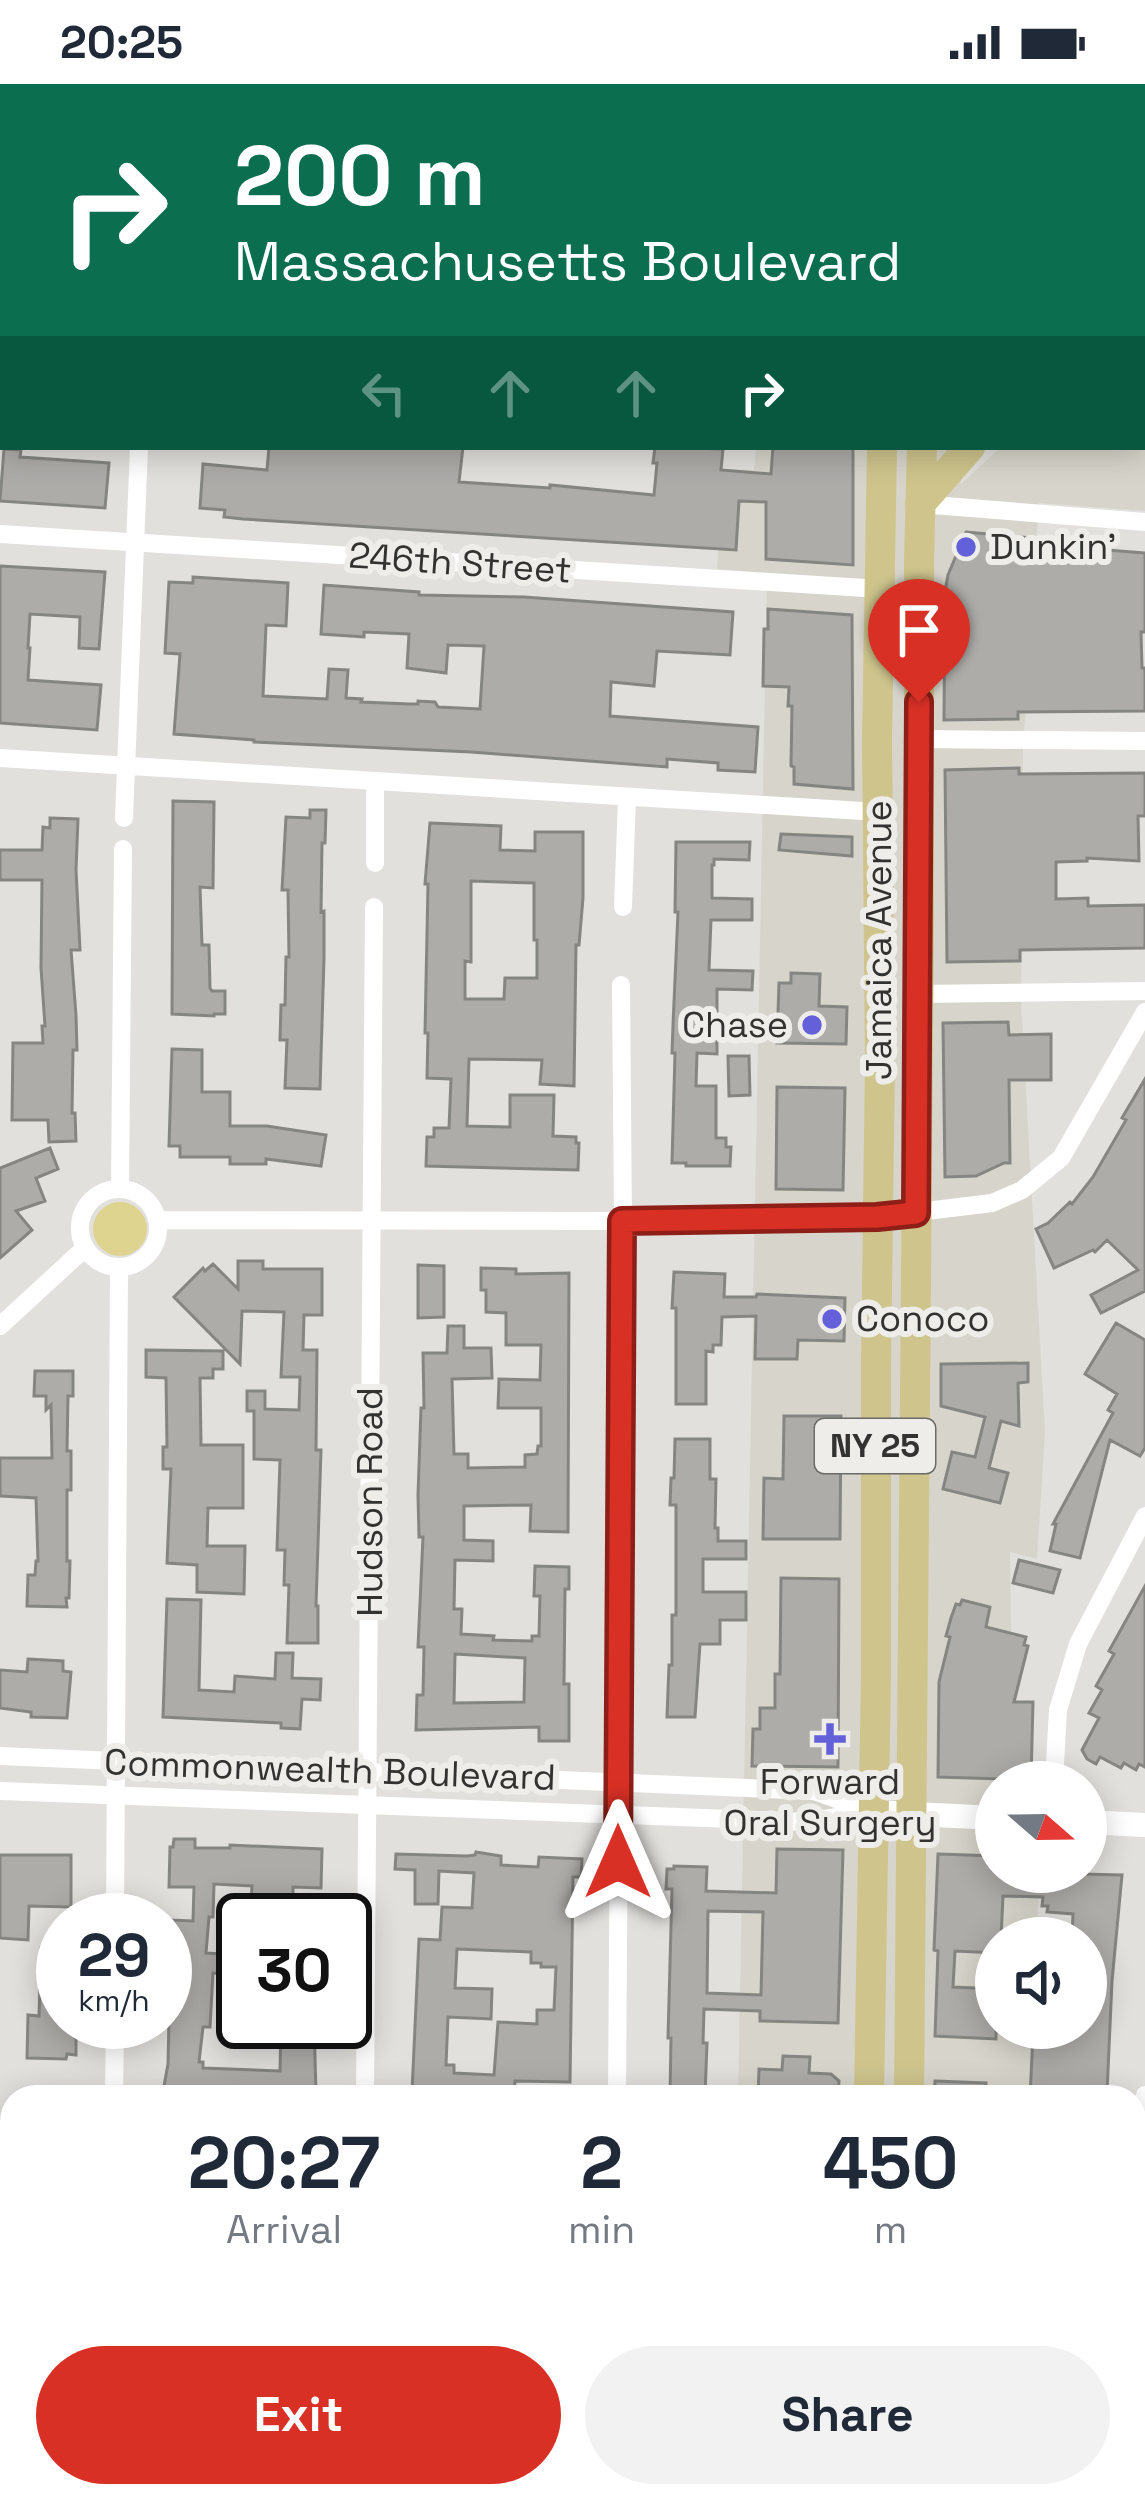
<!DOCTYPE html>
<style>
body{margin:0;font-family:"Space Grotesk",sans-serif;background:#f2f2f3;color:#1f2937;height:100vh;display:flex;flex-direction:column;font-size:45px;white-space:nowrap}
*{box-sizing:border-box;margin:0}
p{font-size:39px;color:#747a83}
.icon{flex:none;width:66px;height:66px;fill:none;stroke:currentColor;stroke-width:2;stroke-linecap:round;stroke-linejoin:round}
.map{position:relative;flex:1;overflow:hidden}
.panel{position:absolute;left:0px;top:2001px;width:1146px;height:423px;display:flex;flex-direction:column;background:#fff;border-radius:36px 36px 0 0;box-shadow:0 6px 30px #0003}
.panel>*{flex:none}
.banner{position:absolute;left:0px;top:0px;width:1146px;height:366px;box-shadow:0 6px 30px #0003;background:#0b6e4f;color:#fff;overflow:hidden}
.needle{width:78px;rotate:110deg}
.fabs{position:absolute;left:975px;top:1677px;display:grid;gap:24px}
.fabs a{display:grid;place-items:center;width:132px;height:132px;border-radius:50%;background:#fff;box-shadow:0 6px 30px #0003;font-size:60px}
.speed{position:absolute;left:36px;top:1809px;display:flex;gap:24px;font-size:60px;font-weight:700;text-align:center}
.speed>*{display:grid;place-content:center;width:156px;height:156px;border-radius:50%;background:#fff;box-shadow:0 6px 30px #0003;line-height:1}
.speed small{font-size:30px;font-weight:400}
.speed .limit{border:6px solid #111;border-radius:18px;background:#fff;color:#111}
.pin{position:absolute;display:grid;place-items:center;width:102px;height:102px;color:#fff;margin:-123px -51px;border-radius:50% 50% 50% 0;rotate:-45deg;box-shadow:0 0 12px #0007}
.pin .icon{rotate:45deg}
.me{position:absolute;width:132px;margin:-66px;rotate:0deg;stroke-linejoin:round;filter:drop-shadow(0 0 9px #0008)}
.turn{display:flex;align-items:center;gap:42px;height:252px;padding:0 36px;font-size:54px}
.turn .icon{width:156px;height:156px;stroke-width:2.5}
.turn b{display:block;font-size:84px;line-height:102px}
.lanes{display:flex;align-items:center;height:114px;padding:0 36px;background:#0003;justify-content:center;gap:60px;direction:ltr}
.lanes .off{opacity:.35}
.eta{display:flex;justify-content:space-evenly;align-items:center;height:204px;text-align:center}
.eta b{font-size:72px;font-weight:700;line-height:84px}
.cta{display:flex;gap:24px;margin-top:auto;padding:24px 36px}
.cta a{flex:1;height:138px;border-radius:72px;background:#d93025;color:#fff;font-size:48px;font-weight:700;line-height:138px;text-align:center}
.cta a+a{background:#f2f2f3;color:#1f2937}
.status{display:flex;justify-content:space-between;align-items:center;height:84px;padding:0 60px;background:#fff;direction:ltr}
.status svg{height:33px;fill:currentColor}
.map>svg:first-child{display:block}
</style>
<div class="status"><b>20:25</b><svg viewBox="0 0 49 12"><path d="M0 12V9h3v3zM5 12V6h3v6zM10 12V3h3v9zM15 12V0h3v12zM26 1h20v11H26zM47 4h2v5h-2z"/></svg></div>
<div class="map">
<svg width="1145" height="2422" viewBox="0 0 1145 2422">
<rect width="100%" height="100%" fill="#e1e0dd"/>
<path fill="#d7d5cb" d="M1145,258V427L1039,419L1023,666L1021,916L1045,1348L1037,1475L1010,1468L1013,1698H996V1788H1039L1037,1854H996V1944H1034L1031,2013H738L767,489L717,485L724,385L754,386L756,363H960L961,400L1001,363H1143Z
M671,2412H976L974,2422H669Z"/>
<path fill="#dfd48f" d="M93 1145a27 27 0 1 1 54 0a27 27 0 1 1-54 0Z"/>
<path fill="#adaca9" stroke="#858582" stroke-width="3" fill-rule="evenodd" d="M269,363H463L459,398L550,404V401L654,411L657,379H653L655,363L723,365L721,386L771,390L773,363H853V481L766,475V418L739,417L736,466L243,435L224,433L225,426L200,424L203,380L267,386Z
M4,365L21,366L20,373L109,379L105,424L0,417Z
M966,448L1032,454V460L1145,469V548H1141L1142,584H1145V627L1018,628V635L944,636L945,507L948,491Z
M0,482L105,488L99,565L79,564L80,533L30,530L28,564H30L28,596L101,601L97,646L0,639Z
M193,493L288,499L286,542L266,541L263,612L327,615L329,585L348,586L346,614L362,615L361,618L410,620H418V617L435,618L438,623L480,625L484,562L448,561L446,589L407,584L409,550L364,548V553L321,550L324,501L419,508V511L524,513L733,528L730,571L657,567L654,602L611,598L610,632L758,643L755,688L718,686V679L667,675V683L471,668L254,658V656L174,650L180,570L165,569L169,498L193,499Z
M768,525L852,531L853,705L794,700V683L791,682L792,622H788L789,603L763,602L764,545H768Z
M1019,684V690L1145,689V732H1138L1139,777L1087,774V777L1056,778V815L1088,814V822L1145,821V864L1020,866V877L947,878L945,686Z
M173,717L214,718L213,804L200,803L202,861H209L210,904L212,907H225V930H214V932L172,930Z
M310,726H326L325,759H322L321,828L324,827V874L320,1005L285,1004L287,956H280L281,921H285L286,873H289L288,806H282L286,733L310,734Z
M50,734L78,735L76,786L80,866H71L76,931L77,966H73L72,1029H75L76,1057L49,1058L48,1036H12L13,959H43L42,942H45L41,884L42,796H0V766H42L43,743L50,744Z
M430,739L501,742L500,766L535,767V748H583V814L579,861H576L574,1002L540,1000L542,976L469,975L467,1042L510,1043V1011H554L553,1052L576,1053V1059H579L578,1086L426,1082L427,1053H434V1044H449L451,995L427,994L428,949H425L428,800H425ZM471,797L534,799V856H537V894H505L504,915H465V877L471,878Z
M781,750L852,753V772L779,766Z
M676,758H750L749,776L714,775V781H712V814L752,815V836H711L709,886L753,887L752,906L717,905V970L697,969L696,1002H716V1054H726V1063H731L730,1082H686V1079H672L675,969H672L673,941L678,828H675Z
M791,889L820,890L819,922L847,923L846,960L777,959L779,899H791Z
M1008,938L1009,951L1051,950V996H1009L1010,1079H1004L976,1092L945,1093L943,939Z
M172,965L202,966V1008H230V1042H267L326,1051L321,1082L266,1075V1080H230V1073H180V1062H169Z
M728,972H749L750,1011L729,1012Z
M1145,995V1207L1101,1229L1091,1211L1138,1186L1107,1156L1095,1168L1093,1166L1054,1184L1036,1145L1048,1139L1070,1118L1072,1120L1093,1093L1126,1036L1122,1034Z
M777,1003L845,1004L843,1106L776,1105Z
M50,1064L58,1085L36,1094L45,1117L16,1127L32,1146L0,1174V1084Z
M238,1177H263V1185H322V1231H304L303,1266H317L316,1366H321L316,1522H318V1559H287L289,1501H284L285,1466H277L280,1376L254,1375V1327H247V1307H265V1325L299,1326L300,1293H281L284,1228L242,1227L240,1280L174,1213L203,1184L205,1187L213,1180L238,1205Z
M418,1181L444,1182V1233L418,1234Z
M481,1184L516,1185V1190L569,1189L568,1448L530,1447L531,1421L464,1422V1456L493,1457V1477L455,1476L454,1525H462L461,1550L494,1552L493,1556L532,1557V1552H539L540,1512H534L535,1482L569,1483V1505H565L564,1600H569V1657H539V1643L416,1646L417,1611H423L424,1563H418L423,1453H419L418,1411L421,1324H424L423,1269H447L448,1242H464V1264H491L492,1294L452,1295L454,1370H468V1384L525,1383V1371L537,1370L538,1362H541V1324H498L499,1295L540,1296L541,1261H506V1229L486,1228V1206H481ZM455,1570L525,1574L524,1618L454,1619Z
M674,1188L725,1190L724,1213H756L757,1210L845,1214L844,1257L798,1256L797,1275H755L756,1232L722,1233L721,1261H713V1268L706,1267V1320H676V1224H672Z
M1116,1239L1145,1256V1364L1140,1372L1110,1356L1080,1474L1050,1467L1056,1440H1053L1113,1329L1108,1326L1117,1310L1085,1290Z
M146,1266L223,1267V1285H213V1294H200L201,1361H243V1424H208L207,1462H245L244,1510L197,1508V1481L167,1479L171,1385H163V1363H167L166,1294L146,1293Z
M1028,1279V1298L1018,1299L1019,1342L1001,1337L989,1384L1008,1389L1000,1419L943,1405L952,1368L975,1373L985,1333L941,1322V1280Z
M35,1287H73V1312H68L67,1367H71V1406H67V1477H70L69,1514H66L67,1523L27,1522L28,1491H35L36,1477H38L36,1414L0,1412V1374H52L51,1321L46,1326V1312H34Z
M784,1332H841L840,1455H763L764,1394L783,1395Z
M675,1355H710V1395H716L715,1444H718V1457H746V1475H703V1508H746V1536H720V1560H700L695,1633H667L669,1581H672V1531H676V1421H670L671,1394H674Z
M1019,1476L1060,1486L1053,1509L1013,1499Z
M781,1494L839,1495L838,1683L752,1682L753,1645H760V1624H775V1590H780Z
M1145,1502V1683L1139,1680L1136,1686L1124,1679L1121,1684L1100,1673L1096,1680L1087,1675L1082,1666L1099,1634L1089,1629L1102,1606L1096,1602L1114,1570L1109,1567Z
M167,1515L201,1516L199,1606L234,1608L235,1592L275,1595L276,1569H293L292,1594L321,1595L320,1616L302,1615L300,1645L281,1644V1639L163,1633Z
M962,1516L990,1523L986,1543L1026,1553L1024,1561L1028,1562L1014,1618H1033L1031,1696L938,1693L939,1598L950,1553L946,1552L951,1534L956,1520L960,1521Z
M28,1575L63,1577V1587L71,1588L67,1634L31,1633V1628L0,1624V1586L27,1588Z
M174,1755H195V1764H230V1761L322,1765L321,1804L293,1803V1836L250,1835L252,1802L214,1800L213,1833H209L206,1869L239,1871L237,1891L213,1889L210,1943H203L199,1978H203V1984L280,1987L281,1941H284V1938H314L316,2009L261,2008V2013H162L168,1980L169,1935L165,1934V1912L171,1836L193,1837L194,1803H169L170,1763H173Z
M777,1765L843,1766L838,1939L760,1937V1927L704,1925L703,1959H707L705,2012L670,2011L671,1954H668L672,1805H666L667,1785H674V1782L707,1783L706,1807L776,1809ZM708,1827L763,1828L761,1911L707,1909Z
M476,1768L501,1772V1781L538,1783L539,1773L582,1775L581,1793H573L570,1998L515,1997L514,2013H471V2009L412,2008L419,1855L440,1856L442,1823L472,1824L474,1789L439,1787L438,1820H415V1786L395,1785L396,1770L467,1772L475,1771ZM457,1865L531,1868V1879H541V1883H556L554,1926H537V1940L498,1938L494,1991L454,1989V1981H446L448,1933L491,1935L492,1905L455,1904Z
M938,1770L996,1772V1788L1122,1791L1112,1897L1107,2009L1052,2007V2013H1030L1033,1951L1069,1952L1070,1944H1086V1854H1072L1073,1830L1047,1828L1048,1822H1042L1043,1813L1003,1812L1001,1854H996V1869L955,1867L953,1903L996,1905V1955L935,1952L938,1867L934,1866Z
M0,1771H71V1823L29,1822L28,1856L0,1854Z
M41,1864L63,1865V1938H76V1971L67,1970L66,1975L27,1974L28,1931L39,1932Z
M783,1972L810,1973L809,1989L831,1990L839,1997L838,2013H758L759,1985L782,1986Z
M935,1997L986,1999V2013H934Z"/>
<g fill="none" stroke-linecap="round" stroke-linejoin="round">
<path stroke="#fff" stroke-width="18" d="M154,3V0
M0,4H3
M0,228H3
M920,420L1145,438
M0,450L881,505
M918,655L1145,657
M0,674L879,728
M124,734L139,363
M375,779V697
M623,823L627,714
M917,910L1145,907
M120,1105L123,765
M80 1144a39 39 0 1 1 78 0a39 39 0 1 1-78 0Z
M158,1136L623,1137L877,1133L992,1119L1022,1106L1061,1074L1145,928
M0,1242L85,1164
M0,1672L814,1707L873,1728
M1054,1698L1058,1626L1078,1560L1145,1432
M0,1707L807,1738L868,1728
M115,1836L119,1184
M114,2013L115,1938
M365,2013L374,823
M617,2013L623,1137L621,901
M0,2177L12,2190
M1134,2262L1145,2011
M905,2412L962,2422
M38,2422L40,2412
M295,2422L297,2412
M551,2422L553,2412
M1127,2422V2412"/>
<path stroke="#fff" stroke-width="24" d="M873,1728L996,1734
M1086,1738L1145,1741"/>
<path stroke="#cec48c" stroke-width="30" d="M883,0V3
M933,0V3
M1143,154L1145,153
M1143,223L1145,222
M920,420L970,363
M869,2013L876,1591V1281L880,976L877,657L882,363
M909,2013L919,841V477L922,363
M807,2422L809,2412
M846,2422L847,2412"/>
<path stroke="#ad9d3f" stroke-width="36" d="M537,0L542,3
M576,0L586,3
M999,0L1004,3
M1084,0L1090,3
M845,3L848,0
M1143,33L1145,34
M1143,80L1145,81"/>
</g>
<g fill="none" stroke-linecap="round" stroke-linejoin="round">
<defs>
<path id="route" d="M618,1778L622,1137L877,1133L916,1129L919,618"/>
</defs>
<use href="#route" stroke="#8d1f18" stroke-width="30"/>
<use href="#route" stroke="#d93025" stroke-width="21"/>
</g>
<g fill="#6360d9" stroke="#eeedea" stroke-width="4.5">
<circle cx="966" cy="463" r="12"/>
<circle cx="812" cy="941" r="12"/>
<circle cx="832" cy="1235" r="12"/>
<path d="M824 1637h12v12h12v12h-12v12h-12v-12h-12v-12h12z"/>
</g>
<g text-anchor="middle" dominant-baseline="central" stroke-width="12" stroke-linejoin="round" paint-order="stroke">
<rect fill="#eeedea" stroke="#6a6a68" stroke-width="3" x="815" y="1335" width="120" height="54" rx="9"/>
<g font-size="33" font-weight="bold" fill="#323231">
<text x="875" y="1362">NY 25</text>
</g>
<g font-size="36" fill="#323231" stroke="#eeedea" text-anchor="start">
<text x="990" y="463">Dunkin'</text>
<text x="788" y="941" text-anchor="end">Chase</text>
<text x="856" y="1235">Conoco</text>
<text x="830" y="1698" text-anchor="middle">Forward<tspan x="830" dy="41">Oral Surgery</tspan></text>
</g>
<g font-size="36" fill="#323231" stroke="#eeedea">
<text transform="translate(460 479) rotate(4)">246th Street</text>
<text transform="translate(879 856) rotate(-90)">Jamaica Avenue</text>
<text transform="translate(370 1418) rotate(-90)">Hudson Road</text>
<text transform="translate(330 1686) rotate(2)">Commonwealth Boulevard</text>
</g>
</g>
</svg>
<div class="fabs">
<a><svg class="needle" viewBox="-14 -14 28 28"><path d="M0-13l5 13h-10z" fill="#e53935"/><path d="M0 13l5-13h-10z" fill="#747a83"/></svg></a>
<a><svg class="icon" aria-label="sound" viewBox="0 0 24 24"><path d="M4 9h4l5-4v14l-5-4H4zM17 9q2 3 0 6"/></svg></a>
</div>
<div class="speed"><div>29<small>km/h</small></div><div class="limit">30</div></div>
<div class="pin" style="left:919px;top:618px;background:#d93025"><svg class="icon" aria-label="arrive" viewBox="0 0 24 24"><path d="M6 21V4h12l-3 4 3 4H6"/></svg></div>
<svg class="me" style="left:618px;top:1778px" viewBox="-20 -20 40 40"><path d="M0-17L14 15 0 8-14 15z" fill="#d93025" stroke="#fff" stroke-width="4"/></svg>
<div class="banner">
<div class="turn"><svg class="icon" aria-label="right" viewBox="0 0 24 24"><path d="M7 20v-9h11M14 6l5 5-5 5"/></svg><div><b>200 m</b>Massachusetts Boulevard</div></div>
<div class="lanes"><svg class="icon off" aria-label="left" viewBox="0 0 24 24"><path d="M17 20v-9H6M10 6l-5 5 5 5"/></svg><svg class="icon off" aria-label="ahead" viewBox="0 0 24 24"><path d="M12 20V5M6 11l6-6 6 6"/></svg><svg class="icon off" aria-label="ahead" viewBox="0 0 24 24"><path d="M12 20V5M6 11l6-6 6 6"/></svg><svg class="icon" aria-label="right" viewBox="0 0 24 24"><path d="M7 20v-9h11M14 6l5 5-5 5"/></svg></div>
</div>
<section class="panel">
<div class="eta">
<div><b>20:27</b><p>Arrival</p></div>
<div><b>2</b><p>min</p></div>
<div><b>450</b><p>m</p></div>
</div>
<div class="cta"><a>Exit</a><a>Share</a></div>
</section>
</div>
